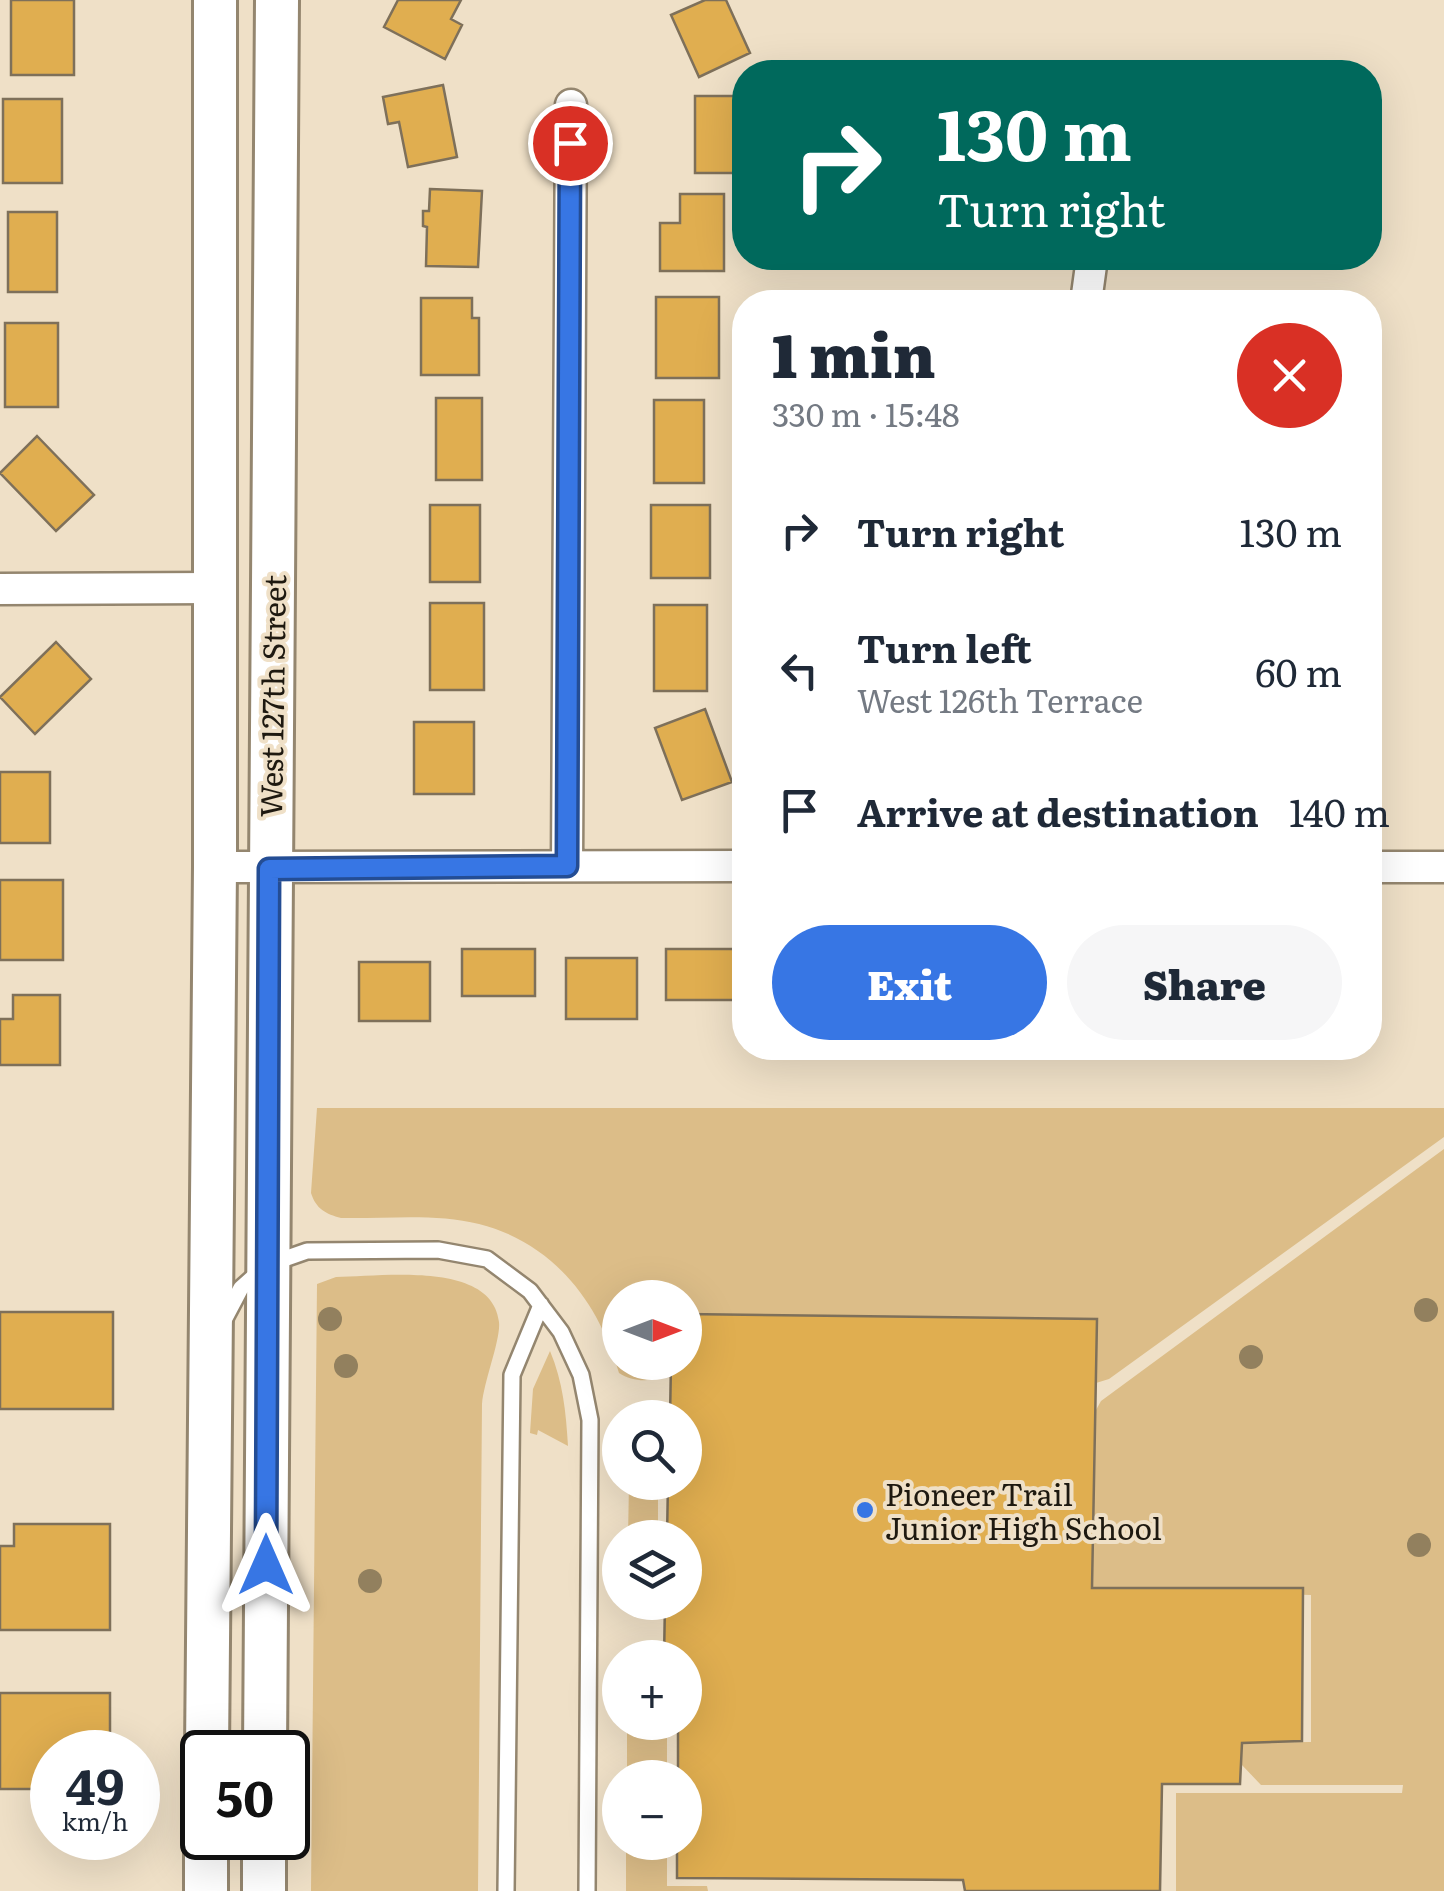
<!DOCTYPE html>
<meta charset="utf-8">
<style>
body{margin:0;font-family:Literata,serif;background:#f6f6f7;color:#1f2937;height:100vh;display:flex;flex-direction:column;font-size:38px;white-space:nowrap}
*{box-sizing:border-box;margin:0}
p{font-size:32px;color:#747a83}
.icon{flex:none;width:55px;height:55px;fill:none;stroke:currentColor;stroke-width:2;stroke-linecap:round;stroke-linejoin:round}
.map{position:relative;flex:1;overflow:hidden}
.panel{position:absolute;left:732px;top:290px;width:650px;height:770px;display:flex;flex-direction:column;background:#fff;border-radius:40px;box-shadow:0 10px 40px #0002}
.panel>*{flex:none}
.top-card{position:absolute;left:732px;top:60px;width:650px;height:210px;border-radius:40px;box-shadow:0 10px 40px #0002;background:#00695c;color:#fff;overflow:hidden}
.needle{width:65px;rotate:90deg}
.buttons{position:absolute;left:602px;top:1280px;display:grid;gap:20px}
.buttons a{display:grid;place-items:center;width:100px;height:100px;border-radius:50%;background:#fff;box-shadow:0 10px 40px #0002;font-size:50px}
.speed{position:absolute;left:30px;top:1730px;display:flex;gap:20px;font-size:50px;font-weight:700;text-align:center}
.speed>*{display:grid;place-content:center;width:130px;height:130px;border-radius:50%;background:#fff;box-shadow:0 10px 40px #0002;line-height:1}
.speed small{font-size:25px;font-weight:400}
.speed .limit{border:5px solid #111;border-radius:15px;background:#fff;color:#111}
.pin{position:absolute;display:grid;place-items:center;width:85px;height:85px;color:#fff;margin:-42px;border:5px solid #fff;border-radius:50%;box-shadow:0 2px 10px #0007}
.me{position:absolute;width:110px;margin:-55px;rotate:0deg;stroke-linejoin:round;filter:drop-shadow(0 0 8px #0008)}
.turn{display:flex;align-items:center;gap:35px;height:210px;padding:0 40px;font-size:45px}
.turn .icon{width:130px;height:130px;stroke-width:2.5}
.turn b{display:block;font-size:70px;line-height:85px}
.round{display:grid;place-items:center;flex:none;width:105px;height:105px;border-radius:52px;background:#f6f6f7}
.overview{display:flex;align-items:center;justify-content:space-between;height:170px;padding:0 40px}
h1{font-size:60px;font-weight:800;line-height:75px}
.cta{display:flex;gap:20px;margin-top:auto;padding:20px 40px}
.cta a{flex:1;height:115px;border-radius:60px;background:#3776e4;color:#fff;font-size:40px;font-weight:800;line-height:115px;text-align:center}
.cta a+a{background:#f6f6f7;color:#1f2937}
ul{padding:0;list-style:none}
li{display:flex;align-items:center;gap:30px;height:140px;padding:0 40px}
li div{flex:1}
li b{display:block;font-size:38px}
li em{font-style:normal}
.map>svg:first-child{display:block}
</style>
<div class="map">
<svg width="1444" height="1891" viewBox="0 0 1444 1891">
<rect width="100%" height="100%" fill="#efe0c7"/>
<path fill="#dcbd88" d="M317,1108H1444V1137L1109,1379L1096,1383L685,1314V1298H620V1362L671,1363L670,1374C654,1382 634,1383 619,1373C599,1303 554,1243 479,1224C436,1213 385,1219 341,1218C326,1214 316,1209 311,1193Z
M1444,1149V1891H1176V1793H1402L1403,1785H1261L1241,1764L1242,1743L1311,1742V1595L1092,1588L1096,1410L1101,1401Z
M336,1277C380,1277 492,1260 499,1322C501,1339 484,1381 482,1404L478,1891H311L317,1284Z
M550,1351C563,1382 566,1412 568,1446L538,1430L537,1435L530,1433L533,1389Z
M629,1483H658V1537H628Z
M627,1723H659V1732H667V1777H627Z
M626,1843H667V1886H707L708,1891H626Z"/>
<path fill="#e0ae50" stroke="#7e705a" stroke-width="2.5" d="M11,0H74V75H11Z
M398,0H461L451,19L462,25L445,59L384,27Z
M705,0H726L750,53L699,77L671,15Z
M443,85L457,157L408,167L399,122L388,124L383,97Z
M695,96H745V173H695Z
M3,99H62V183H3Z
M430,189L482,191L478,267L426,266L427,227L423,226V211H429Z
M680,194H724V271H660V223H680Z
M8,212H57V292H8Z
M656,297H719V378H656Z
M421,298H472V318H479V375H421Z
M5,323H58V407H5Z
M436,398H482V480H436Z
M654,400H704V483H654Z
M37,436L94,495L56,531L0,473Z
M430,505H480V582H430Z
M651,505H710V578H651Z
M430,603H484V690H430Z
M654,605H707V691H654Z
M56,642L91,679L35,734L0,697Z
M705,709L732,782L682,800L655,728Z
M414,722H474V794H414Z
M0,772H50V843H0Z
M0,880H63V960H0Z
M462,949H535V996H462Z
M666,949H743V1000H666Z
M566,958H637V1019H566Z
M359,962H430V1021H359Z
M13,995H60V1065H0V1019H13Z
M0,1312H113V1409H0Z
M685,1314L1097,1319L1092,1588H1303L1302,1741L1242,1743L1240,1784H1162L1160,1891H965L963,1880L677,1878V1842H685V1778H678V1722H685V1658H664L665,1602H685V1538H667L668,1482H685V1418H670L671,1362H685Z
M14,1524H110V1630H0V1546H14Z
M0,1693H110V1752H52V1789H0Z"/>
<g fill="none" stroke-linecap="round" stroke-linejoin="round">
<defs>
<path id="lane" d="M223,1322L241,1288L267,1265L307,1251L438,1250L487,1259L530,1291L561,1332L581,1375L590,1420L587,1891
M506,1891L512,1375L541,1305"/>
<path id="street" d="M1086,302L1092,258
M0,589L214,588
M567,866L571,105
M215,867L745,866
M1370,867H1444"/>
<path id="secondary" d="M207,1752L215,867V0
M265,1752L277,0
M206,1891V1838
M264,1891V1838"/>
</defs>
<use href="#lane" stroke="#94866f" stroke-width="20"/>
<use href="#street" stroke="#94866f" stroke-width="35"/>
<use href="#secondary" stroke="#94866f" stroke-width="48"/>
<use href="#lane" stroke="#fff" stroke-width="15"/>
<use href="#street" stroke="#fff" stroke-width="30"/>
<use href="#secondary" stroke="#fff" stroke-width="42"/>
</g>
<g fill="#92805e">
<circle cx="1426" cy="1310" r="12"/>
<circle cx="330" cy="1319" r="12"/>
<circle cx="1251" cy="1357" r="12"/>
<circle cx="346" cy="1366" r="12"/>
<circle cx="1419" cy="1545" r="12"/>
<circle cx="370" cy="1581" r="12"/>
</g>
<g fill="none" stroke-linecap="round" stroke-linejoin="round">
<defs>
<path id="route" d="M266,1565L269,869L567,866L570,143"/>
</defs>
<use href="#route" stroke="#244d94" stroke-width="25"/>
<use href="#route" stroke="#3776e4" stroke-width="18"/>
</g>
<circle fill="#3776e4" stroke="#efe0c7" stroke-width="4" cx="865" cy="1510" r="10"/>
<g text-anchor="middle" dominant-baseline="central" stroke-width="8" stroke-linejoin="round" paint-order="stroke">
<g font-size="30" fill="#1e1910" stroke="#efe0c7">
<text transform="translate(271 696) rotate(-89)">West 127th Street</text>
</g>
<g font-size="30" fill="#1e1910" stroke="#efe0c7" text-anchor="start">
<text x="885" y="1493">Pioneer Trail<tspan x="885" dy="34">Junior High School</tspan></text>
</g>
</g>
</svg>
<div class="buttons">
<a><svg class="needle" viewBox="-14 -14 28 28"><path d="M0-13l5 13h-10z" fill="#e53935"/><path d="M0 13l5-13h-10z" fill="#747a83"/></svg></a>
<a><svg class="icon" aria-label="search" viewBox="0 0 24 24"><circle cx="10" cy="10" r="6"/><path d="M15 15l6 6"/></svg></a>
<a><svg class="icon" aria-label="layers" viewBox="0 0 24 24"><path d="M12 4l9 5-9 5-9-5zM3 14l9 5 9-5"/></svg></a>
<a>+</a>
<a>−</a>
</div>
<div class="speed"><div>49<small>km/h</small></div><div class="limit">50</div></div>
<div class="pin" style="left:570px;top:143px;background:#d93025"><svg class="icon" aria-label="arrive" viewBox="0 0 24 24"><path d="M6 21V4h12l-3 4 3 4H6"/></svg></div>
<svg class="me" style="left:266px;top:1565px" viewBox="-20 -20 40 40"><path d="M0-17L14 15 0 8-14 15z" fill="#3776e4" stroke="#fff" stroke-width="4"/></svg>
<div class="top-card">
<div class="turn"><svg class="icon" aria-label="right" viewBox="0 0 24 24"><path d="M7 20v-9h11M14 6l5 5-5 5"/></svg><div><b>130 m</b>Turn right</div></div>
</div>
<section class="panel">
<div class="overview"><div><h1>1 min</h1><p>330 m · 15:48</p></div><a class="round" style="background:#d93025;color:#fff"><svg class="icon" aria-label="close" viewBox="0 0 24 24"><path d="M6 6l12 12M18 6L6 18"/></svg></a></div>
<ul>
<li><svg class="icon" aria-label="right" viewBox="0 0 24 24"><path d="M7 20v-9h11M14 6l5 5-5 5"/></svg><div><b>Turn right</b></div><em>130 m</em></li>
<li><svg class="icon" aria-label="left" viewBox="0 0 24 24"><path d="M17 20v-9H6M10 6l-5 5 5 5"/></svg><div><b>Turn left</b><p>West 126th Terrace</p></div><em>60 m</em></li>
<li><svg class="icon" aria-label="arrive" viewBox="0 0 24 24"><path d="M6 21V4h12l-3 4 3 4H6"/></svg><div><b>Arrive at destination</b></div><em>140 m</em></li>
</ul>
<div class="cta"><a>Exit</a><a>Share</a></div>
</section>
</div>
